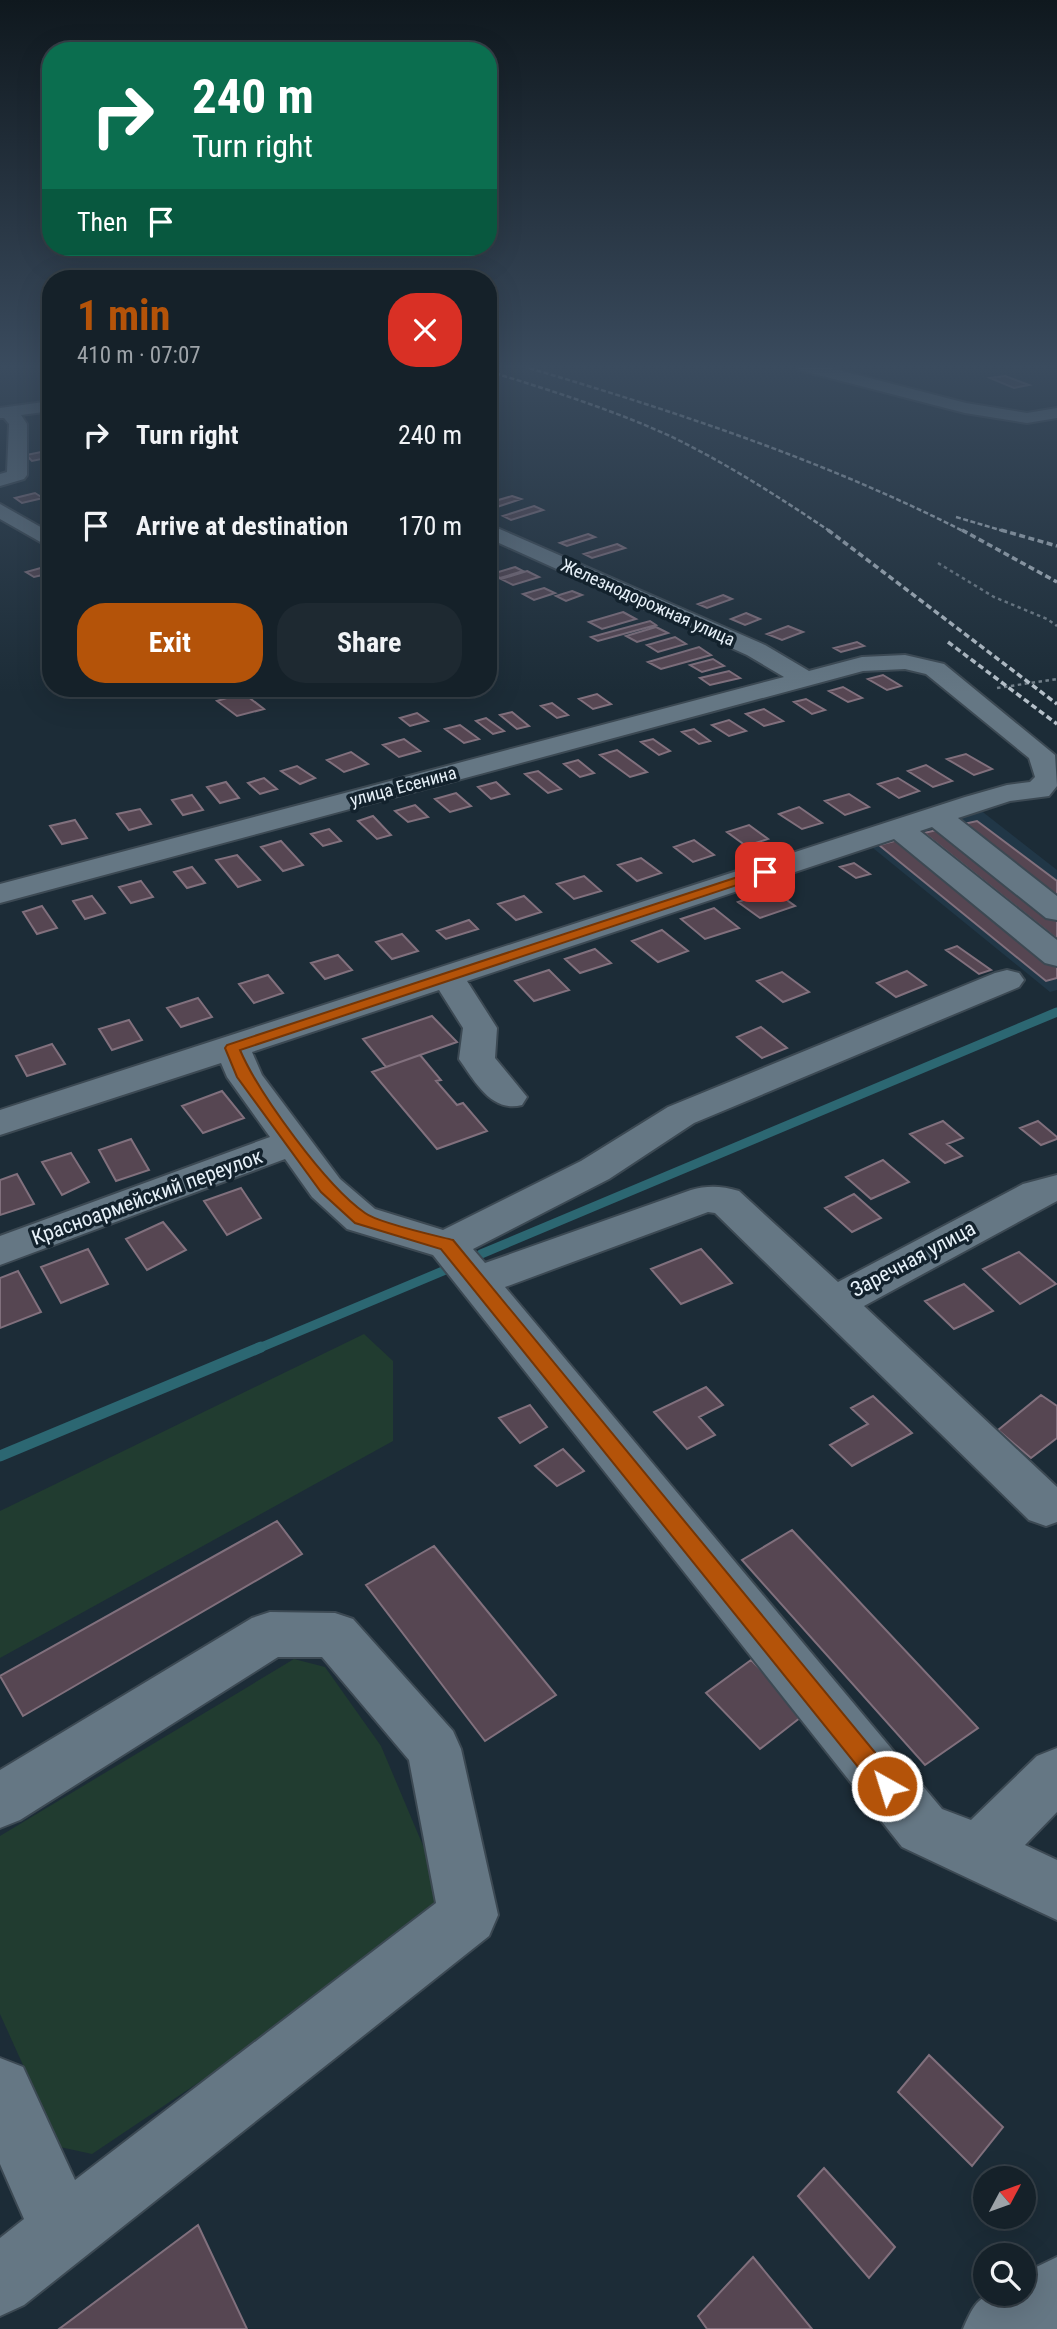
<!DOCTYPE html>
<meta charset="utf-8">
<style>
body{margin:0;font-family:"Roboto Condensed",sans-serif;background:#1e2931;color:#f1f3f6;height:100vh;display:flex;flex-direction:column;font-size:26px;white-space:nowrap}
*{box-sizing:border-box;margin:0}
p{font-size:23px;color:#9da3a8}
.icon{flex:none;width:38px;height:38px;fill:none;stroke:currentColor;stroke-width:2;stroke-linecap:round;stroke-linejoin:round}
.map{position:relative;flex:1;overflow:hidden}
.panel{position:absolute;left:42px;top:270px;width:455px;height:427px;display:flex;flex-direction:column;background:#152129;border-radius:28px;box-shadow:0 7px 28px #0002,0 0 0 2px #343e46}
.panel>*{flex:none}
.guide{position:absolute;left:42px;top:42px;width:455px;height:214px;border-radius:28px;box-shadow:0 7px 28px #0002,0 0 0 2px #343e46;background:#0b6e4f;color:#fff;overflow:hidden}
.needle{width:46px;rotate:49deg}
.buttons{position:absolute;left:973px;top:2166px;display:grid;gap:14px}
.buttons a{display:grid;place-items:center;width:63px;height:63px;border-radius:50%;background:#152129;box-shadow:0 7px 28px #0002,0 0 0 2px #343e46;font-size:35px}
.pin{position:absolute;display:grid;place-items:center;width:60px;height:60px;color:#fff;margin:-30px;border-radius:14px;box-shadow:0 4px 10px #0006}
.me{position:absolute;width:77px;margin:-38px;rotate:321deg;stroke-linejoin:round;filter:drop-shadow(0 0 5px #0008)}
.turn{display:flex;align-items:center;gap:24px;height:147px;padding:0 35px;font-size:32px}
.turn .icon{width:91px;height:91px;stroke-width:2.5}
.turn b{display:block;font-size:49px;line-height:60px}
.then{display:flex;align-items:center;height:66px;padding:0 35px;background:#0003;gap:14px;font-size:26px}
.round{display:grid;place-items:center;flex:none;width:74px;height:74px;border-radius:28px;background:#1e2931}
.head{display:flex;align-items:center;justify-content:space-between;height:119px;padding:0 35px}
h1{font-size:42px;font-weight:700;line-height:52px;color:#b45309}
.cta{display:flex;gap:14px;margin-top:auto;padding:14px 35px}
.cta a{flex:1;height:80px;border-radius:28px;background:#b45309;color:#fff;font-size:28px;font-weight:700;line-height:80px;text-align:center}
.cta a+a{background:#1e2931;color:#f1f3f6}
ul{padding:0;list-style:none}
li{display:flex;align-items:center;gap:21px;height:91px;padding:0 35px}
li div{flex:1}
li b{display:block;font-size:26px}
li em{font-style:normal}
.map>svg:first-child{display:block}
</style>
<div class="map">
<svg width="1057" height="2329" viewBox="0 0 1057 2329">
<rect width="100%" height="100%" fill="#1c2c37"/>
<path fill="#213747" d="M979,809L1057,870V990L1050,992L868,844Z"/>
<path fill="#213c30" d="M364,1334L393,1361V1441L0,1658V1511Z
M294,1659L325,1667L381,1746L443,1893L414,1938L92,2154L60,2147L0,2014V1836Z"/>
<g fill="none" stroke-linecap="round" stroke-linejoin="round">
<path stroke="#2c6772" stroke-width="9" d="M481,1254L1057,1012
M257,1349L450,1268"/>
<path stroke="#2c6772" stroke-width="11" d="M0,1456L261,1347"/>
</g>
<path fill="#564652" stroke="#81707d" stroke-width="2" d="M1005,376L1029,385L1014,388L990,378Z
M51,450V457L32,461L26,455Z
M35,493L43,498L22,503L15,498Z
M512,496L521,499L488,510V503Z
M534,506L543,510L511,520L503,516Z
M588,534L595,537L567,546L560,543Z
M617,544L625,548L592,558L584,554Z
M48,566L51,573L34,577L26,572Z
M515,567L523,571L500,578L492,574Z
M527,571L539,577L513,585L501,579Z
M544,588L555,593L534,600L523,594Z
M572,591L582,595L566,601L556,596Z
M723,595L732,599L707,608L698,604Z
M623,612L636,619L602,629L589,622Z
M746,613L760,619L745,625L731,619Z
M650,621L656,625L598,641L591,637Z
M788,626L803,632L782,640L767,634Z
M656,627L668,633L637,642L626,636Z
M675,637L686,644L658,652L647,645Z
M857,642L864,646L841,652L834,648Z
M699,647L711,655L661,669L648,662Z
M713,659L724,666L702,672L690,665Z
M729,671L740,678L710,685L700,678Z
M883,675L901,686L887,690L868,679Z
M843,687L862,698L848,702L829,691Z
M243,693L264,709L237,716L217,701Z
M597,694L611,704L593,709L579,699Z
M806,699L825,710L812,714L794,702Z
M552,703L568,715L557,718L541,706Z
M764,709L783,721L764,726L746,714Z
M512,712L529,726L517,729L500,715Z
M417,713L428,721L410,726L400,718Z
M486,718L504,731L493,734L476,721Z
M729,720L746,731L729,736L712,725Z
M460,725L479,739L464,743L445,729Z
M694,729L710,741L699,744L682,732Z
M404,739L420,751L399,757L383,745Z
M653,739L670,751L659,755L641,742Z
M617,750L647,772L630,777L600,755Z
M351,752L368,764L344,772L327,760Z
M966,754L992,769L974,775L947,759Z
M578,760L594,773L580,777L564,764Z
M926,765L952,781L933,787L908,771Z
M297,766L315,778L300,784L281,771Z
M538,771L561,789L548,793L525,774Z
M264,778L277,789L260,794L248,783Z
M898,778L919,791L899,798L878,784Z
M226,782L239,798L220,803L207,787Z
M496,782L509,794L491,799L478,787Z
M456,793L471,806L450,812L435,799Z
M849,794L869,807L845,815L825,801Z
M192,795L203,810L183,815L172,800Z
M415,805L428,817L408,822L395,811Z
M799,807L822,823L802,829L779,814Z
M140,809L151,824L129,830L117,814Z
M373,816L391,835L377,839L358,821Z
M75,820L87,838L62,844L50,826Z
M977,821L1057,881V900L959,825Z
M749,825L768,839L746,846L727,832Z
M329,829L341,841L323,846L311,834Z
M941,829L1057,919V939L924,833Z
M694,840L714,855L693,862L674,847Z
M898,840L1057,967V978L1046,981L879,845Z
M281,841L303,865L283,871L261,847Z
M237,855L260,880L238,887L216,860Z
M641,858L661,873L637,881L618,865Z
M854,863L870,874L856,878L840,867Z
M192,867L205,883L187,888L174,872Z
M584,876L601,891L574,899L557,884Z
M141,881L153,897L131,903L119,887Z
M773,890L795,906L760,918L738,902Z
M92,896L105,913L85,919L73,901Z
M524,896L541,912L516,920L498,904Z
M42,906L57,928L37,934L23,912Z
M714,908L739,928L705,939L681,919Z
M469,920L478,929L446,939L437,931Z
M662,930L688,951L658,962L632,941Z
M402,934L418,951L392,959L376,942Z
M957,946L991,970L979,974L946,950Z
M595,949L611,963L580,973L565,959Z
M338,955L352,970L325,979L311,963Z
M549,970L569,990L534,1001L515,981Z
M907,971L926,985L896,997L877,983Z
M782,972L809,992L783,1002L757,981Z
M268,975L283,993L254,1003L239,984Z
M198,998L212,1017L181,1027L167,1008Z
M432,1016L457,1042L386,1067L363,1039Z
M129,1020L142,1040L112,1050L99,1029Z
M761,1027L787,1048L762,1058L737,1037Z
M52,1044L65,1064L27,1076L16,1056Z
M420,1055L441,1080L436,1081L457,1105L463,1103L487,1131L437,1149L372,1072Z
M222,1091L244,1118L203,1133L182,1106Z
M943,1121L963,1138L947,1144L962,1156L945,1163L910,1134Z
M1038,1121L1057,1137V1139L1041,1145L1020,1128Z
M131,1139L149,1170L116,1181L99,1150Z
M71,1153L89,1182L62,1195L42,1162Z
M883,1160L909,1182L871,1199L846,1177Z
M17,1174L34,1204L0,1215V1180Z
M241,1188L261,1218L227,1235L204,1201Z
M854,1194L881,1218L852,1232L825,1208Z
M163,1222L186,1250L147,1270L126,1239Z
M88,1249L108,1284L61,1303L41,1267Z
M701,1249L732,1283L681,1304L651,1269Z
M1019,1252L1056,1284L1020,1304L983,1269Z
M18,1271L41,1312L0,1328V1278Z
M964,1284L993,1311L954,1329L925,1301Z
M706,1387L723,1405L699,1417L715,1435L687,1449L654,1412Z
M1041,1395L1057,1406V1438L1031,1458L998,1430Z
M873,1396L912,1433L852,1466L830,1445L868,1424L851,1408Z
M530,1405L547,1427L520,1443L499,1418Z
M563,1449L584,1471L557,1486L535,1466Z
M277,1521L302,1554L23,1716L0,1676Z
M792,1530L978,1728L925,1765L742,1560Z
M434,1546L556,1695L485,1741L366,1585Z
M751,1660L805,1714L760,1749L706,1693Z
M929,2055L1003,2127L972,2166L898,2092Z
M824,2168L895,2247L869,2278L798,2196Z
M198,2225L247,2329H59Z
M753,2257L812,2329H707L698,2316Z"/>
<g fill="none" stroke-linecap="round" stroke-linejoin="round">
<defs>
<path id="minor" d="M797,366H823L966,403L1027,413L1057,408V418L1027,423L965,413L799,370Z
M51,401V411L21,415L27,424V475L24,479L0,486V474L7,472L9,424L4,418H0V408Z
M0,504L51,533V548L0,519Z
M488,524L765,645L809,671L862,657L905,655L944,664L1055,755L1057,786L1049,796L1010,801L958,818L1057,896V920L1046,918L932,827L920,831L1057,940V966L1045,963L894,839L467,981L497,1028L495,1058L527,1097L522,1105C492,1113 475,1082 459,1059L463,1028L439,990L252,1052L262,1075L340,1179L375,1209L443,1230L581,1161L668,1107L995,973L1007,970L1019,973L1024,980L1019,987L694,1123L609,1179L473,1249L485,1263L691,1190C708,1185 722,1186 739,1191L838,1282L1023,1184L1057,1175V1201L864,1306L1057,1487V1522L1046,1526L1029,1520L715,1213L708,1212L505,1287L942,1809L971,1820L1037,1756L1057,1748V1812L1025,1845L1057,1860V1920L902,1847L433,1255L347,1229L312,1197L285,1159L0,1265V1236L270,1137L227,1077L221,1063L0,1135V1110L965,797L1007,785L1030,782L1035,777L1029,758L926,674L905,669L863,671L0,903V884L784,677L747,655L488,538Z
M270,1612L335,1613L353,1619L453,1731L461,1749L498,1915L489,1936L24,2305L0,2316V2238L24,2219L0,2164V2058L23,2067L75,2180L436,1903L409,1760L322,1657H278L20,1820L0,1828V1770L252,1618Z
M1057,2257V2329H963C979,2291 984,2294 1024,2294V2273Z"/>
</defs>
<use href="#minor" stroke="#3c4953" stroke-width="4"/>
<path stroke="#74818b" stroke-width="2.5" stroke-dasharray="3.5 3.5" stroke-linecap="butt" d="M938,563L994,597L1047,619L1057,626
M997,688L1057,679"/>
<use href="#minor" fill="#657784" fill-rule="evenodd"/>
<path stroke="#b6c1ca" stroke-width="2.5" stroke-dasharray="5 2.5" stroke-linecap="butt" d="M522,366C674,411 824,460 965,532
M488,371C549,390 611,409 670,436C726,463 779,497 831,532
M956,517L1007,532"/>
<path stroke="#b6c1ca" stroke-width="3.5" stroke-dasharray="6 3.5" stroke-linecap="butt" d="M828,530L1057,704
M962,530L1057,582
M1001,530L1057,546
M948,642L1057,724"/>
</g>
<linearGradient id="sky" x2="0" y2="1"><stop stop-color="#0f181e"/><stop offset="0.53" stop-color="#3a4b5e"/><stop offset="1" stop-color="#3a4b5e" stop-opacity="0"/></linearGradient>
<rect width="1057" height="692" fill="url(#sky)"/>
<path fill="#b45309" stroke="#753606" stroke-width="2" d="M765,868L770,869V874L240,1050C259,1094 326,1186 365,1213C378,1223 433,1235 453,1240L896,1778L899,1786L896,1793L887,1797L879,1793L441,1249L355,1223L321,1192L237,1077L225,1048L227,1045Z"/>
<g text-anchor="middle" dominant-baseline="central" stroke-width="7" stroke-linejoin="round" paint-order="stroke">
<g font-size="18" fill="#e7f1f9" stroke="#13222d">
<text transform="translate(648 602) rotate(24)">Железнодорожная улица</text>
<text transform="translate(403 786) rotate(-15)">улица Есенина</text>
</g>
<g font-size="21" fill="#e7f1f9" stroke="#13222d">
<text transform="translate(147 1197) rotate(-20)">Красноармейский переулок</text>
<text transform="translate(913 1259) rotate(-28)">Заречная улица</text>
</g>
</g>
</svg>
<div class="buttons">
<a><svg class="needle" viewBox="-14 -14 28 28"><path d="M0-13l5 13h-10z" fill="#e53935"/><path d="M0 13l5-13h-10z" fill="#9da3a8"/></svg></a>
<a><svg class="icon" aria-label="search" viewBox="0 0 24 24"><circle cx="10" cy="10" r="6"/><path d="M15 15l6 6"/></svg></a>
</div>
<div class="pin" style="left:765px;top:872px;background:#d93025"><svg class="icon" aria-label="arrive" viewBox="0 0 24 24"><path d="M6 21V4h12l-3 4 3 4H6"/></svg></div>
<svg class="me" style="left:887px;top:1786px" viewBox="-20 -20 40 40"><circle r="17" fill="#b45309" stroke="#fff" stroke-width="3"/><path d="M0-11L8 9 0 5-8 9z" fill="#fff"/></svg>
<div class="guide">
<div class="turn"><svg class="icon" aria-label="right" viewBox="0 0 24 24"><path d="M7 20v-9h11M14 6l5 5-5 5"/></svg><div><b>240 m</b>Turn right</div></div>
<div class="then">Then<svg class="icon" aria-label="arrive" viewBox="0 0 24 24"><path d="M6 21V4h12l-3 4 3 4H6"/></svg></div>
</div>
<section class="panel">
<div class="head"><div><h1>1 min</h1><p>410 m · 07:07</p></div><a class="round" style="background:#d93025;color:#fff"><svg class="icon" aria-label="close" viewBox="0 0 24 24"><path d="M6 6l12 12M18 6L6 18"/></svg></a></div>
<ul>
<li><svg class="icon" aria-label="right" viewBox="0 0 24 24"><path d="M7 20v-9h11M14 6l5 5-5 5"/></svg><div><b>Turn right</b></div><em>240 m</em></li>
<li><svg class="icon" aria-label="arrive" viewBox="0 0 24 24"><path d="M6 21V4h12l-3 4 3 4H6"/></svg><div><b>Arrive at destination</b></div><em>170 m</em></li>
</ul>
<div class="cta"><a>Exit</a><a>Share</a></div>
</section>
</div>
